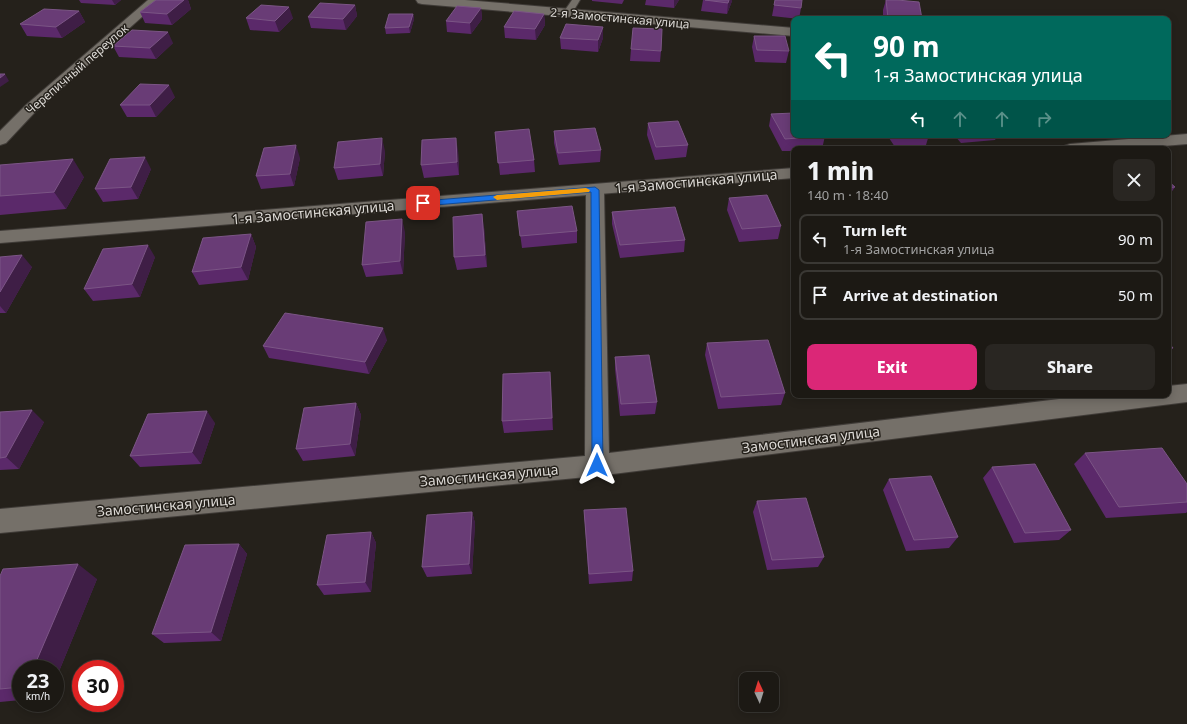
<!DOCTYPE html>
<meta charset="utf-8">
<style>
body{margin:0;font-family:"Noto Sans",sans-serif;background:#292622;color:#f1f3f6;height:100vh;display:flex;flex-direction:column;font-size:15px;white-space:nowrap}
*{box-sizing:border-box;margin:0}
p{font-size:13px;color:#a0a0a0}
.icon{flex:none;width:22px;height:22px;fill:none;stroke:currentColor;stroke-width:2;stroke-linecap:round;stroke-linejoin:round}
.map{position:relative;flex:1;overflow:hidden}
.sheet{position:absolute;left:791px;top:146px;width:380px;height:252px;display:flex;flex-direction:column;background:#1c1914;border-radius:8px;box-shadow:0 2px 10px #0003,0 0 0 1px #3a3834}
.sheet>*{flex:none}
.hud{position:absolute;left:791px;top:16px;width:380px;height:122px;border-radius:8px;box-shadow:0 2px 10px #0003,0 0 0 1px #3a3834;background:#00695c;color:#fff;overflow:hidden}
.needle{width:26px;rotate:356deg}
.fabs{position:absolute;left:739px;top:672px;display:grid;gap:8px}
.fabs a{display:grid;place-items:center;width:40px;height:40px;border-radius:8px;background:#1c1914;box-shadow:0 2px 10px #0003,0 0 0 1px #3a3834;font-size:20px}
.speed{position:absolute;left:12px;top:660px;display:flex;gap:8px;font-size:20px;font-weight:700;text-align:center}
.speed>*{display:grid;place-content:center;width:52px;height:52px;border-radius:50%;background:#1c1914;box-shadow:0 2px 10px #0003,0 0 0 1px #3a3834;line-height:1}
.speed small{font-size:10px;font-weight:400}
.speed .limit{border:6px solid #d22;background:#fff;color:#111}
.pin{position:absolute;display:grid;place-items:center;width:34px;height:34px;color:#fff;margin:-17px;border-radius:8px;box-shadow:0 2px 6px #0006}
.me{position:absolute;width:44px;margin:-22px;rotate:0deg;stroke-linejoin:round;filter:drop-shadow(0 0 3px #0008)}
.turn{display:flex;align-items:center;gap:14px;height:84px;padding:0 16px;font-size:18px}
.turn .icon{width:52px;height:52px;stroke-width:2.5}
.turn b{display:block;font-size:28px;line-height:34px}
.lanes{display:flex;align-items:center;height:38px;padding:0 16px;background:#0003;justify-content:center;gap:20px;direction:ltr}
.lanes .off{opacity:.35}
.round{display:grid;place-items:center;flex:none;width:42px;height:42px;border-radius:8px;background:#292622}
.head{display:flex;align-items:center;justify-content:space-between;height:68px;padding:0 16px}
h1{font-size:24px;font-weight:800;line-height:30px}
.button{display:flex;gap:8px;margin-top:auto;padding:8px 16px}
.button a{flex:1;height:46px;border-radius:8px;background:#db2777;color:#fff;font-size:16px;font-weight:800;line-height:46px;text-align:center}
.button a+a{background:#292622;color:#f1f3f6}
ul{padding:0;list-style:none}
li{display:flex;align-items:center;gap:12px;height:50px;margin:0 8px 6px;padding:0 8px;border:2px solid #3a3834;border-radius:8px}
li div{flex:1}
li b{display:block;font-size:15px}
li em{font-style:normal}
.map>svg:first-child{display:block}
</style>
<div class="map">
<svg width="1187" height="724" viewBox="0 0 1187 724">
<rect width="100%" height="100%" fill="#25211b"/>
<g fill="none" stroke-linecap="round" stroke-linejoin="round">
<defs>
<path id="lane" d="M572,0H580L571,15H565L563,13Z"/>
<path id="street" d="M148,0H161L36,111L6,143L0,145V131L26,105Z
M416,0H465L794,28V36L422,4L418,3Z
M595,185L601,186L604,190L609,453L1092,395H1168V386L1187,384V402L597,476L0,533V509L585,456L586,190L589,186Z"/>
<path id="secondary" d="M1187,134V144L1127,149H1062L1064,146L1070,144Z
M794,168V178L0,243V231Z"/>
</defs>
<use href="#lane" stroke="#403c38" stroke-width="2"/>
<use href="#street" stroke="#403c38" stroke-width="2"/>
<use href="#secondary" stroke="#403c38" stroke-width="2"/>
<use href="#lane" fill="#757069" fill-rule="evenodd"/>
<use href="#street" fill="#757069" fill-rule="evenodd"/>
<use href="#secondary" fill="#757069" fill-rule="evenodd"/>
</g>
<path fill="#5b296a" d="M79,0H121L115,5L81,3Z
M156,0H188L191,9L172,25L145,23L140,12Z
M592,0H624L622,4L592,1Z
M646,0H679L674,8L645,5Z
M703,0L732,1L727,14L701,11Z
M775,0L801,8L799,19L772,16Z
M886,0H897L922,19H883V10Z
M355,5L357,16L346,30L311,28L308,17Z
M481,8L482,19L471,34L447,32L446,21Z
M79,11L85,22L62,38L27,36L20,24Z
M413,14L414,19L410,33L386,34L385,28Z
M544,14L545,25L536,40L505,38L504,27Z
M246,18H293L279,32L250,30Z
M754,36L789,51L786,63L755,62L752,47Z
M560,38H603L598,52L561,49Z
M173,43L156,59L119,57L113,46Z
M631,49L661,51L660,62L630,61Z
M175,97L156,117H127L120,105Z
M771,114L825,136L822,149H794V151H782L769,126Z
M648,123L688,145L686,157L655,160L647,135Z
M554,131L601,150L600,162L559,165L554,143Z
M495,132L534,160L535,172L500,175Z
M887,135H929L926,145L895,147Z
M954,135H998L995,140L961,143Z
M458,150L459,175L424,178L421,165Z
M385,151L383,176L338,180L334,168Z
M300,158L294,186L261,189L256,176Z
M0,165L84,177L66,209L0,215Z
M151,169L138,199L103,202L95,189Z
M1168,181L1175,187L1168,197Z
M729,198L781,226L778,239L739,242L727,210Z
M517,211L577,231V243L522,248Z
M612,212L685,240L684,252L620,258L612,224Z
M484,227L487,267L457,270L454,257Z
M405,232L403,274L366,277L362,265Z
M251,234L256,247L248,280L199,285L192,272Z
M0,257L32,267L6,313H0Z
M155,257L140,297L93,301L84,289Z
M387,340L369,374L269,358L263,346Z
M1168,342L1173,348L1168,353Z
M707,343L785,393L781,405L718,409L705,355Z
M615,357L657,402L655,414L620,416L615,369Z
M550,372L553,430L504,433L502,421Z
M356,403L361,415L355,456L303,461L296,449Z
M0,412L44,422L19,469L0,470Z
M215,423L201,464L140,467L130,456Z
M1085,453L1187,484V512L1186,513L1106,518L1074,464Z
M992,467L1071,530L1059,540L1014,543L983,478Z
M889,479L958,537L949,548L906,551L883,490Z
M757,501L824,557L818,567L767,570L753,512Z
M584,510L633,571L632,581L589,584Z
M472,512L475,523L472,574L427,577L422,567Z
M371,532L376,543L371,592L324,595L317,585Z
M239,544L247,554L221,641L164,643L152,634Z
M0,576L97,579L55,681V669H21V700L0,702Z"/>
<path fill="#3f1e46" d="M112,0H121L115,5Z
M184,0H188L191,9L172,25L167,14Z
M674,0H679L674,8Z
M729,0H732V1L727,14L728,3Z
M355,5L357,16L346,30L343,19Z
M289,7L293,18L279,32L275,21Z
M481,8L482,19L471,34L470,23Z
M79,11L85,22L62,38L56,27Z
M413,14L414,19L410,33L409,27Z
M544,14L545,25L536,40L535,29Z
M603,27V38L598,52V40Z
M168,32L173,43L156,59L150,48Z
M5,74L9,81L0,87V78Z
M169,85L175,97L156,117L150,105Z
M382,138L385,151L383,176L380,164Z
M456,138L458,150L459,175L457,162Z
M296,145L300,158L294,186L290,174Z
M145,157L151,169L138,199L131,187Z
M73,159L84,177L66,209L54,192Z
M482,214L484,227L487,267L485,255Z
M402,219L405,232L403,274L400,261Z
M251,234L256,247L248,280L241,267Z
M148,245L155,257L140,297L132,284Z
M22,255L32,267L6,313L0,306V292Z
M383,328L387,340L369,374L365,362Z
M550,372L551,384L553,430L552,418Z
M356,403L361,415L355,456L350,444Z
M32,410L44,422L19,469L6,457Z
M207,411L215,423L201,464L192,452Z
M472,512L475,523L472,574L469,564Z
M371,532L376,543L371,592L365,582Z
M239,544L247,554L221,641L211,632Z
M78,564L97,579L55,681V669H33Z"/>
<path fill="#693c76" stroke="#7b5585" d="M156,0H184L167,14L140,12Z
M705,0H729L728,3Z
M775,0H802L801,8L774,5Z
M886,0H897L919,2L922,19H897L888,18Z
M320,3L355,5L343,19L308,17Z
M261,5L289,7L275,21L246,18Z
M457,6L481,8L470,23L446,21Z
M44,9L79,11L56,27L20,24Z
M514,11L544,14L535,29L504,27Z
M389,14H413L409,27L385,28Z
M566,24L603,27L598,40L560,38Z
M633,28L662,29L661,51L631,49Z
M132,30L168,32L150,48L113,46Z
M754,36H785L789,51L757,50Z
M0,74H5L0,78Z
M140,84L169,85L150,105H120Z
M794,113V135H824L825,136L785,139L771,114Z
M678,121L688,145L656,147L648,123Z
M595,128L601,150L558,153L554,131Z
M529,129L534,160L498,163L495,132Z
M382,138L380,164L334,168L338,142Z
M456,138L457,162L421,165L422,140Z
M296,145L290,174L256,176L264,148Z
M145,157L131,187L95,189L110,159Z
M73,159L54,192L0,196V165Z
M1168,181L1175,187L1168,188Z
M767,195L781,226L742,229L729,198Z
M572,206L577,231L520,236L517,211Z
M675,207L685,240L620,245L612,212Z
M482,214L485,255L454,257L453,217Z
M402,219L400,261L362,265L366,222Z
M251,234L241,267L192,272L203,238Z
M148,245L132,284L84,289L103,249Z
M22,255L0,292V257Z
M285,313L383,328L365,362L263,346Z
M768,340L785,393L721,397L707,343Z
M1168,342L1173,348H1168Z
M649,355L657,402L621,404L615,357Z
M550,372L552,418L502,421L503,374Z
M356,403L350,444L296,449L304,408Z
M32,410L6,457L0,458V412Z
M207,411L192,452L130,456L148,414Z
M1162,448L1187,484V502L1119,507L1085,453Z
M1035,464L1071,530L1025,533L992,467Z
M931,476L958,537L914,540L889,479Z
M806,498L824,557L772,560L757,501Z
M626,508L633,571L589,574L584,510Z
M472,512L469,564L422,567L427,515Z
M371,532L365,582L317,585L327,535Z
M239,544L211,632L152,634L185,545Z
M78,564L33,669H21V687L0,689V576L3,569Z"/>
<path fill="#1a73e8" stroke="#114b97" d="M595,187L599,190L603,465L601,468L597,469L594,468L592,465L591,192L423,206L419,203L423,201Z"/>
<path fill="#f59e0b" d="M586,188L590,190L589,192L497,200L493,197L497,195Z"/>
<g text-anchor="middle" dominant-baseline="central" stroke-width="3" stroke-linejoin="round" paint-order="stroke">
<g font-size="12" fill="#dddad6" stroke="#25211b">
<text transform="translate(620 18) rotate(5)">2-я Замостинская улица</text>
<text transform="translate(77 69) rotate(-41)">Черепичный переулок</text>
</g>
<g font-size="14" fill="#dddad6" stroke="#25211b">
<text transform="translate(696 181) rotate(-5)">1-я Замостинская улица</text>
<text transform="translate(313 212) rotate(-5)">1-я Замостинская улица</text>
<text transform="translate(811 439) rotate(-7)">Замостинская улица</text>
<text transform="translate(489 475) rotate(-5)">Замостинская улица</text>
<text transform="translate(166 505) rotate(-5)">Замостинская улица</text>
</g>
</g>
</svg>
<div class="fabs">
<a><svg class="needle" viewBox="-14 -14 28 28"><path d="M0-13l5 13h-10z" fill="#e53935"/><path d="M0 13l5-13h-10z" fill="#a0a0a0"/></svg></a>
</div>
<div class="speed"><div>23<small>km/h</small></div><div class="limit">30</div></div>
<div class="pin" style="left:423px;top:203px;background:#d93025"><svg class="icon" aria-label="arrive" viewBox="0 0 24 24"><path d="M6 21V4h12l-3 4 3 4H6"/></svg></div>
<svg class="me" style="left:597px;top:465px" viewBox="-20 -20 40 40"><path d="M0-17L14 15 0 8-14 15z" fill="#1a73e8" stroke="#fff" stroke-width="4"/></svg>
<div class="hud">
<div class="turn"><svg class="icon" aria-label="left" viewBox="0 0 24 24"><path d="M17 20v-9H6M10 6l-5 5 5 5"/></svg><div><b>90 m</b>1-я Замостинская улица</div></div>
<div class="lanes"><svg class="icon" aria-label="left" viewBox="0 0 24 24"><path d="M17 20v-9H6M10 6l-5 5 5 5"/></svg><svg class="icon off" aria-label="ahead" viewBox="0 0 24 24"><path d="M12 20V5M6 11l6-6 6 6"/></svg><svg class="icon off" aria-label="ahead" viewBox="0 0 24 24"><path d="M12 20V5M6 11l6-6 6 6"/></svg><svg class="icon off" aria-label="right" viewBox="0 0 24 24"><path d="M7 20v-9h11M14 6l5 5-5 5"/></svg></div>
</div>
<section class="sheet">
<div class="head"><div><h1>1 min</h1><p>140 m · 18:40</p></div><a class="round"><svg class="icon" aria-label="close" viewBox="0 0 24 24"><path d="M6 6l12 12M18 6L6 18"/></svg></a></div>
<ul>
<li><svg class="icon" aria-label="left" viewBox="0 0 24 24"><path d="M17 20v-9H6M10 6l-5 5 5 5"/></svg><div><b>Turn left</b><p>1-я Замостинская улица</p></div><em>90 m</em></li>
<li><svg class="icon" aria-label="arrive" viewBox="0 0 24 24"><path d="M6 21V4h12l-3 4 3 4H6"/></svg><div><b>Arrive at destination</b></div><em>50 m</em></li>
</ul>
<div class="button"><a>Exit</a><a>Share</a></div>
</section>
</div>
